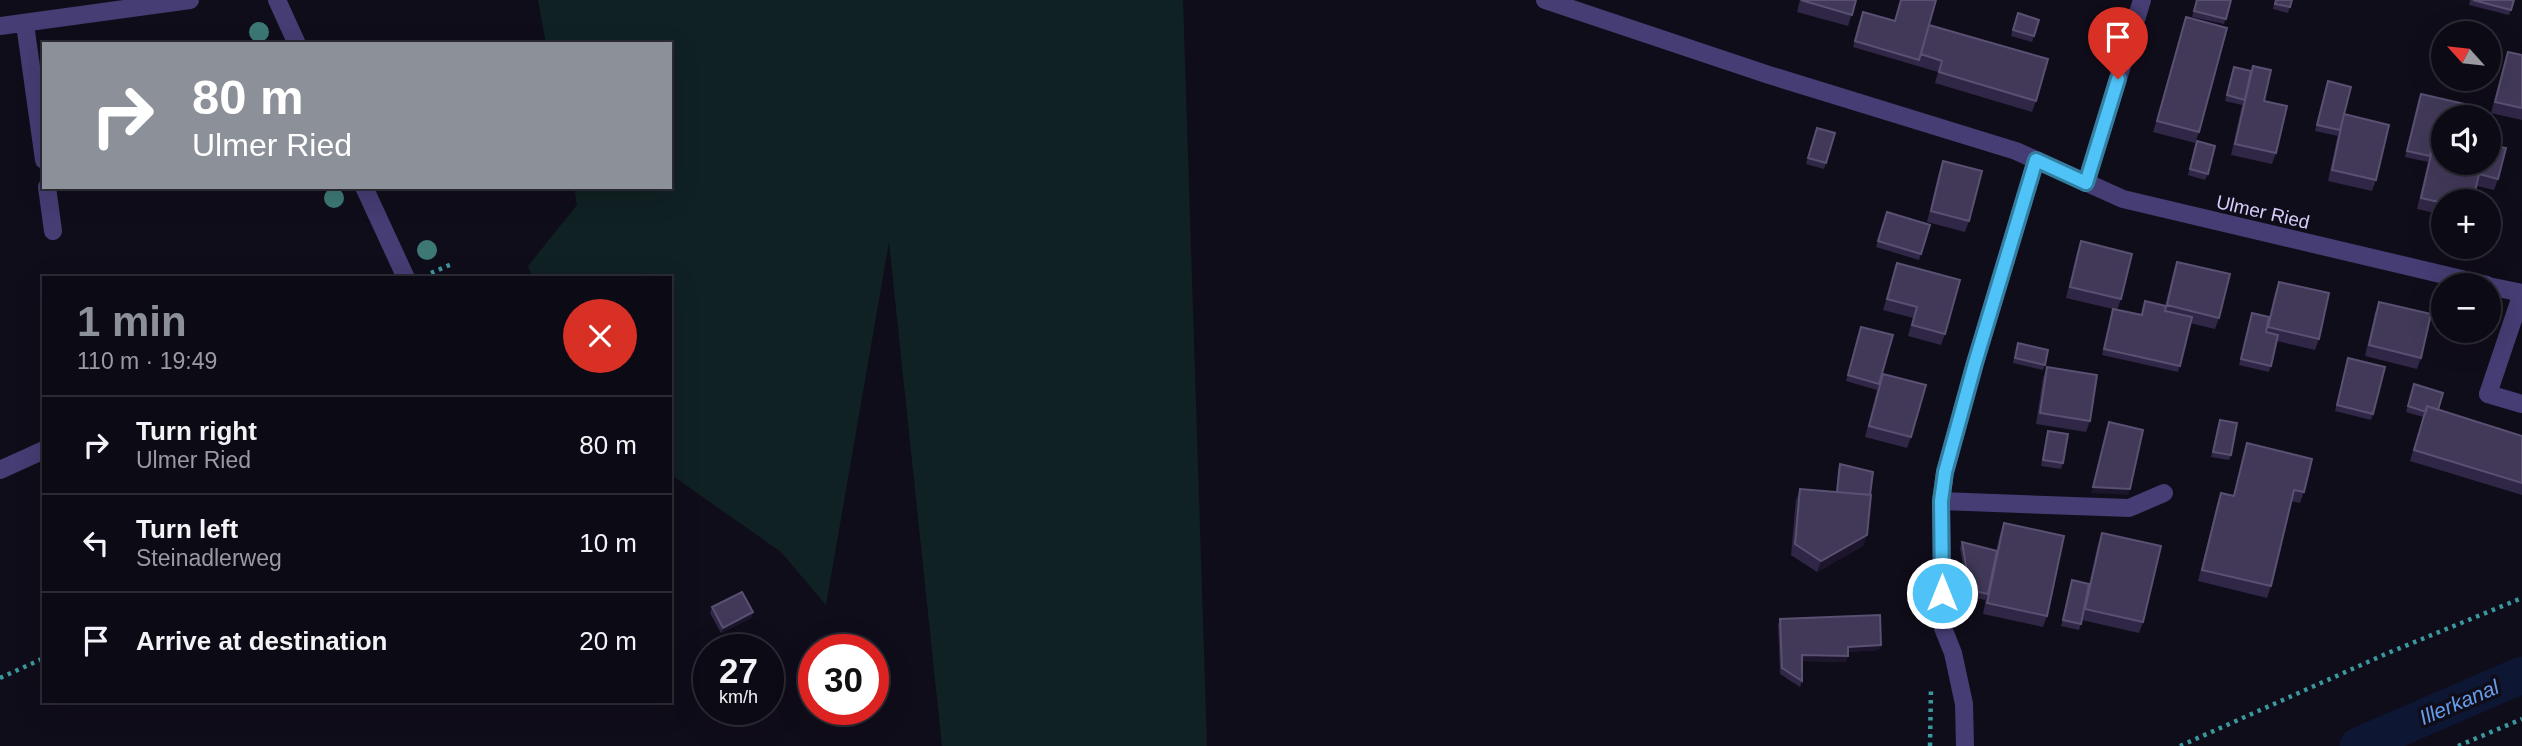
<!DOCTYPE html>
<meta charset="utf-8">
<style>
body{margin:0;font-family:Helvetica,sans-serif;background:#15131d;color:#f1f3f6;height:100vh;display:flex;flex-direction:column;font-size:26px;white-space:nowrap}
*{box-sizing:border-box;margin:0}
p{font-size:23px;color:#9a9aa0}
.icon{flex:none;width:38px;height:38px;fill:none;stroke:currentColor;stroke-width:2;stroke-linecap:round;stroke-linejoin:round}
.map{position:relative;flex:1;overflow:hidden}
.panel{position:absolute;left:42px;top:276px;width:630px;height:427px;display:flex;flex-direction:column;background:#0c0a14;border-radius:0px;box-shadow:0 7px 28px #0002,0 0 0 2px #2c2b34}
.panel>*{flex:none}
.top-card{position:absolute;left:42px;top:42px;width:630px;height:147px;border-radius:0px;box-shadow:0 7px 28px #0002,0 0 0 2px #2c2b34;background:#8c9099;color:#fff;overflow:hidden}
.needle{width:46px;rotate:297deg}
.tools{position:absolute;left:2431px;top:21px;display:grid;gap:14px}
.tools a{display:grid;place-items:center;width:70px;height:70px;border-radius:50%;background:#0c0a14;box-shadow:0 7px 28px #0002,0 0 0 2px #2c2b34;font-size:35px}
.speed{position:absolute;left:693px;top:634px;display:flex;gap:14px;font-size:35px;font-weight:700;text-align:center}
.speed>*{display:grid;place-content:center;width:91px;height:91px;border-radius:50%;background:#0c0a14;box-shadow:0 7px 28px #0002,0 0 0 2px #2c2b34;line-height:1}
.speed small{font-size:18px;font-weight:400}
.speed .limit{border:10px solid #d22;background:#fff;color:#111}
.pin{position:absolute;display:grid;place-items:center;width:60px;height:60px;color:#fff;margin:-72px -30px;border-radius:50% 50% 50% 0;rotate:-45deg;box-shadow:0 0 7px #0007}
.pin .icon{rotate:45deg}
.me{position:absolute;width:77px;margin:-38px;rotate:0deg;stroke-linejoin:round;filter:drop-shadow(0 0 5px #0008)}
.turn{display:flex;align-items:center;gap:24px;height:147px;padding:0 35px;font-size:32px}
.turn .icon{width:91px;height:91px;stroke-width:2.5}
.turn b{display:block;font-size:49px;line-height:60px}
.round{display:grid;place-items:center;flex:none;width:74px;height:74px;border-radius:37px;background:#15131d}
.summary{display:flex;align-items:center;justify-content:space-between;height:119px;padding:0 35px}
h1{font-size:42px;font-weight:600;line-height:52px;color:#8c9099}
ul{padding:0;list-style:none}
li{display:flex;align-items:center;gap:21px;height:98px;padding:0 35px;border-top:2px solid #2c2b34}
li div{flex:1}
li b{display:block;font-size:26px}
li em{font-style:normal}
.map>svg:first-child{display:block}
</style>
<div class="map">
<svg width="2522" height="746" viewBox="0 0 2522 746">
<rect width="100%" height="100%" fill="#100d1a"/>
<path fill="#102123" d="M538,0H1183L1207,746H942L889,242L826,605L781,552L670,474V278H533L528,266L577,205L574,187H670V44H546Z"/>
<g fill="none" stroke-linecap="round" stroke-linejoin="round">
<path stroke="#0d1632" stroke-width="37" d="M2358,746L2522,675"/>
<path stroke="#3a999e" stroke-width="4.5" stroke-dasharray="3.5 5" stroke-linecap="butt" d="M431,273L454,263
M0,678L44,658
M1930,746L1931,687
M2180,746L2388,653L2522,598
M2458,746L2522,719"/>
<path stroke="#453d73" stroke-width="18" d="M2488,394L2522,404
M1941,501L2129,508L2164,493"/>
<path stroke="#453d73" stroke-width="18" d="M277,0L297,44
M1545,0L1769,75L2016,151L2123,199L2487,285
M25,24L44,160
M0,26L190,0
M2086,183L2142,0
M47,187L53,231
M364,187L406,278
M2488,286L2522,293
M2488,394L2522,293
M0,470L44,450
M1965,746L1964,704L1953,653L1943,628L1941,501L1945,472L1975,363L2036,160"/>
</g>
<g fill="#3d7875">
<circle cx="259" cy="32" r="10"/>
<circle cx="334" cy="198" r="10"/>
<circle cx="427" cy="250" r="10"/>
</g>
<path fill="#302746" d="M1800,0H1856L1848,26L1797,12Z
M2196,0H2231L2224,24L2192,17Z
M2275,0H2292L2288,13L2273,9Z
M2470,0H2514L2509,15L2469,5Z
M2018,13L2039,20L2032,42L2011,36Z
M2186,17L2199,132L2195,143L2153,132Z
M1861,18L1895,21L1928,27L2036,101L2032,112L1935,83L1938,72L1853,47Z
M2508,52L2522,55V120L2491,113L2504,63Z
M2253,66L2264,101L2276,153L2272,164L2231,155L2242,105L2225,101L2232,73L2234,67L2251,71Z
M2328,81L2342,121L2376,180L2372,191L2328,181L2338,134V136L2315,131Z
M2421,94L2443,117V163L2498,179L2494,190L2477,186L2443,201V215L2417,209L2428,162L2405,157Z
M1817,128L1835,133L1824,169L1806,164Z
M2195,147L2208,174L2205,180L2188,175Z
M1943,161L1969,221L1965,232L1927,222L1939,172Z
M1887,212L1930,225L1919,260L1876,247Z
M2081,241L2121,299L2117,310L2141,315L2145,301L2165,306L2173,273L2177,262L2219,318L2215,329L2190,323L2178,372L2102,355L2113,309L2066,298L2077,252Z
M1897,263L1945,334L1941,345L1908,336L1913,318L1883,310Z
M2279,282L2319,339L2315,350L2277,341L2269,372L2239,365L2252,313L2269,317L2275,293Z
M2379,302L2421,358L2417,369L2365,356L2375,313Z
M1859,332L1911,437L1907,448L1865,437L1877,390L1846,381Z
M2018,343L2045,365L2043,370L2013,363Z
M2348,358L2373,414L2371,420L2335,411Z
M2047,367L2090,421L2086,432L2036,424L2043,378Z
M2412,390L2438,410L2522,436V495L2410,461L2423,417L2406,412Z
M2220,420L2231,455L2229,460L2211,457Z
M2048,431L2063,463L2061,469L2041,466L2046,437Z
M2247,443L2304,492L2300,503L2291,501L2271,586L2267,598L2198,581L2217,504L2221,493L2233,496L2243,454Z
M1840,464L1870,495L1867,535L1863,546L1817,572L1791,555L1796,500L1800,489L1836,492L1838,470Z
M2004,523L2047,616L2043,627L1983,614L1986,598L1985,600L1968,596L1960,548L1962,542L1996,551L2000,534Z
M2102,533L2143,622L2139,633L2082,620L2079,630L2061,626L2072,580L2089,584L2098,544Z
M712,607L753,612L751,618L721,633L710,613Z
M1780,619L1881,645L1879,650L1848,652L1846,662L1802,661V681L1800,687L1780,674L1778,625Z"/>
<path fill="#1c152c" d="M2093,487L2130,489L2128,495L2091,493Z
M1867,535L1863,546L1817,572L1821,561Z
M753,612L751,618L721,633L723,628Z
M1881,645L1879,650L1846,652L1848,647Z
M1802,655L1848,656L1846,662L1800,661Z"/>
<path fill="#423959" stroke="#595072" stroke-width="2" d="M1801,0H1856L1852,15Z
M1901,0H1936L1919,60L1855,41L1863,12L1895,21Z
M2197,0H2231L2226,19L2194,11Z
M2276,0H2292L2290,7L2275,4Z
M2473,0H2514L2511,10Z
M2018,13L2039,20L2034,36L2013,30Z
M2186,17L2227,28L2199,132L2157,121Z
M1929,25L2048,59L2036,101L1939,72L1942,61L1921,54Z
M2508,52L2522,55V108L2495,102Z
M2253,66L2271,70L2264,101L2287,106L2276,153L2235,144Z
M2234,67L2251,71L2245,100L2227,95Z
M2328,81L2351,87L2340,130L2317,125Z
M2421,94L2482,108L2480,117H2443V134L2436,133L2430,156L2407,151Z
M2344,114L2389,125L2376,180L2332,170Z
M1817,128L1835,133L1826,163L1808,158Z
M2436,133L2443,134V163H2488V145L2506,148L2498,179L2479,174L2473,201H2443V203L2421,198Z
M2197,141L2215,146L2208,174L2190,169Z
M1943,161L1982,171L1969,221L1931,211Z
M1887,212L1930,225L1921,254L1878,241Z
M2081,241L2132,254L2121,299L2070,287Z
M2177,262L2230,274L2219,318L2167,305Z
M1897,263L1960,280L1945,334L1912,325L1917,307L1887,299Z
M2279,282L2329,293L2319,339L2268,327Z
M2145,301L2166,306L2165,311L2192,317L2180,366L2104,349L2113,309L2142,315Z
M2379,302L2431,314L2421,358L2369,345Z
M2252,313L2269,317L2266,332L2278,335L2271,366L2241,359Z
M1861,327L1893,335L1879,384L1848,375Z
M2018,343L2048,350L2045,365L2015,358Z
M2348,358L2385,367L2373,414L2337,405Z
M2047,367L2097,375L2090,421L2040,413Z
M1883,374L1926,385L1911,437L1869,426Z
M2414,384L2443,393L2438,410L2427,406L2426,412L2408,406Z
M2427,406L2522,436V483L2414,450Z
M2220,420L2237,423L2231,455L2213,452Z
M2109,422L2143,430L2130,489L2093,487Z
M2048,431L2068,434L2063,463L2043,460Z
M2247,443L2312,459L2304,492L2294,490L2271,586L2202,570L2221,493L2234,496Z
M1840,464L1873,472L1870,495L1837,492Z
M1800,489L1871,495L1867,535L1821,561L1795,544Z
M2004,523L2064,536L2047,616L1987,603Z
M2102,533L2161,546L2143,622L2085,609Z
M1962,542L1997,551L1988,594L1970,590Z
M2072,580L2089,584L2081,624L2063,620Z
M742,592L753,612L723,628L712,607Z
M1880,615L1881,645L1848,647V656L1802,655V681L1782,668L1780,619Z"/>
<g fill="none" stroke-linecap="round" stroke-linejoin="round">
<defs>
<path id="route" d="M1942,593L1941,501L1945,472L1975,363L2036,160L2086,183L2118,79"/>
</defs>
<use href="#route" stroke="#337fa1" stroke-width="18"/>
<use href="#route" stroke="#4fc3f7" stroke-width="12"/>
</g>
<g text-anchor="middle" dominant-baseline="central" stroke-width="7" stroke-linejoin="round" paint-order="stroke">
<g font-size="19" fill="#d6cbf9" stroke="#100d1a">
<text transform="translate(2263 212) rotate(13)">Ulmer Ried</text>
</g>
<g font-size="21" font-style="italic" fill="#669eec" stroke="#100d1a">
<text transform="translate(2459 702) rotate(-23)">Illerkanal</text>
</g>
</g>
</svg>
<div class="tools">
<a><svg class="needle" viewBox="-14 -14 28 28"><path d="M0-13l5 13h-10z" fill="#e53935"/><path d="M0 13l5-13h-10z" fill="#9a9aa0"/></svg></a>
<a><svg class="icon" aria-label="sound" viewBox="0 0 24 24"><path d="M4 9h4l5-4v14l-5-4H4zM17 9q2 3 0 6"/></svg></a>
<a>+</a>
<a>−</a>
</div>
<div class="speed"><div>27<small>km/h</small></div><div class="limit">30</div></div>
<div class="pin" style="left:2118px;top:79px;background:#d93025"><svg class="icon" aria-label="arrive" viewBox="0 0 24 24"><path d="M6 21V4h12l-3 4 3 4H6"/></svg></div>
<svg class="me" style="left:1942px;top:593px" viewBox="-20 -20 40 40"><circle r="17" fill="#4fc3f7" stroke="#fff" stroke-width="3"/><path d="M0-11L8 9 0 5-8 9z" fill="#fff"/></svg>
<div class="top-card">
<div class="turn"><svg class="icon" aria-label="right" viewBox="0 0 24 24"><path d="M7 20v-9h11M14 6l5 5-5 5"/></svg><div><b>80 m</b>Ulmer Ried</div></div>
</div>
<section class="panel">
<div class="summary"><div><h1>1 min</h1><p>110 m · 19:49</p></div><a class="round" style="background:#d93025;color:#fff"><svg class="icon" aria-label="close" viewBox="0 0 24 24"><path d="M6 6l12 12M18 6L6 18"/></svg></a></div>
<ul>
<li><svg class="icon" aria-label="right" viewBox="0 0 24 24"><path d="M7 20v-9h11M14 6l5 5-5 5"/></svg><div><b>Turn right</b><p>Ulmer Ried</p></div><em>80 m</em></li>
<li><svg class="icon" aria-label="left" viewBox="0 0 24 24"><path d="M17 20v-9H6M10 6l-5 5 5 5"/></svg><div><b>Turn left</b><p>Steinadlerweg</p></div><em>10 m</em></li>
<li><svg class="icon" aria-label="arrive" viewBox="0 0 24 24"><path d="M6 21V4h12l-3 4 3 4H6"/></svg><div><b>Arrive at destination</b></div><em>20 m</em></li>
</ul>
</section>
</div>
